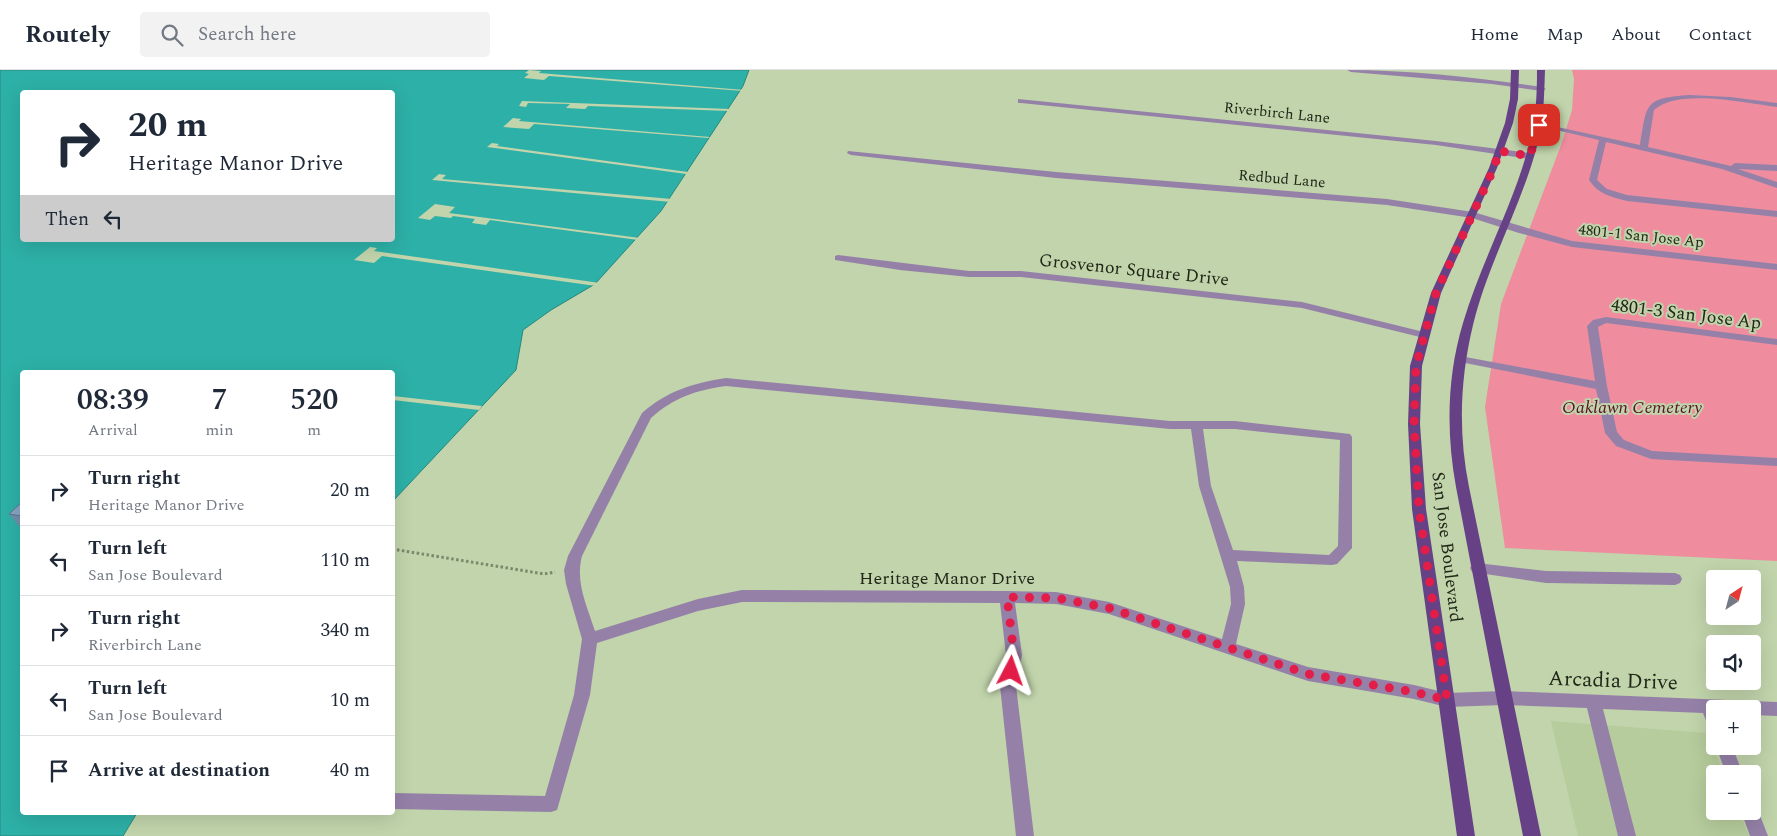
<!DOCTYPE html>
<meta charset="utf-8">
<style>
body{margin:0;font-family:Spectral,serif;background:#f2f2f3;color:#1f2937;height:100vh;display:flex;flex-direction:column;font-size:19px;white-space:nowrap}
*{box-sizing:border-box;margin:0}
p{font-size:16px;color:#747a83}
.icon{flex:none;width:28px;height:28px;fill:none;stroke:currentColor;stroke-width:2;stroke-linecap:round;stroke-linejoin:round}
.map{position:relative;flex:1;overflow:hidden}
.sheet{position:absolute;left:20px;top:300px;width:375px;height:445px;display:flex;flex-direction:column;background:#fff;border-radius:5px;box-shadow:0 5px 20px #0002}
.sheet>*{flex:none}
.top-card{position:absolute;left:20px;top:20px;width:375px;height:152px;border-radius:5px;box-shadow:0 5px 20px #0002;background:#fff;color:#1f2937;overflow:hidden}
.needle{width:32px;rotate:36deg}
.fabs{position:absolute;left:1706px;top:500px;display:grid;gap:10px}
.fabs a{display:grid;place-items:center;width:55px;height:55px;border-radius:5px;background:#fff;box-shadow:0 5px 20px #0002;font-size:25px}
.pin{position:absolute;display:grid;place-items:center;width:42px;height:42px;color:#fff;margin:-21px;border-radius:10px;box-shadow:0 2px 8px #0006}
.me{position:absolute;width:55px;margin:-28px;rotate:4deg;stroke-linejoin:round;filter:drop-shadow(0 0 4px #0008)}
.turn{display:flex;align-items:center;gap:18px;height:105px;padding:0 25px;font-size:22px}
.turn .icon{width:65px;height:65px;stroke-width:2.5}
.turn b{display:block;font-size:35px;line-height:42px}
.then{display:flex;align-items:center;height:48px;padding:0 25px;background:#0003;gap:10px;font-size:19px}
.eta{display:flex;justify-content:space-evenly;align-items:center;height:85px;text-align:center}
.eta b{font-size:30px;font-weight:600;line-height:35px}
ul{padding:0;list-style:none}
li{display:flex;align-items:center;gap:15px;height:70px;padding:0 25px;border-top:1px solid #e0e1e3}
li div{flex:1}
li b{display:block;font-size:19px}
li em{font-style:normal}
header{display:flex;align-items:center;gap:30px;box-sizing:border-box;height:70px;padding:0 25px;background:#fff;border-bottom:1px solid #e0e1e3}
header strong{font-size:24px}
nav{display:flex;gap:28px;margin-inline-start:auto;font-size:18px}
.search{width:350px;height:45px;background:#f2f2f3;display:flex;align-items:center;gap:12px;box-sizing:border-box;padding:0 18px;border-radius:5px;color:#747a83;font-size:19px}
.map>svg:first-child{display:block}
</style>
<header>
<strong>Routely</strong>
<div class="search"><svg class="icon" aria-label="search" viewBox="0 0 24 24"><circle cx="10" cy="10" r="6"/><path d="M15 15l6 6"/></svg>Search here</div>
<nav><a>Home</a><a>Map</a><a>About</a><a>Contact</a></nav>
</header>
<div class="map">
<svg width="1777" height="766" viewBox="0 0 1777 766">
<rect width="100%" height="100%" fill="#c1d4ab"/>
<path fill="#b6cc9c" d="M1551,651L1707,663L1724,704H1715V741H1739L1749,766H1578Z"/>
<path fill="#ef8d9f" d="M1572,0H1777V491L1505,478L1485,337L1501,234L1561,75L1572,40L1574,9Z"/>
<path fill="#2db0a7" stroke="#29877c" fill-rule="evenodd" d="M0,0H749L743,16L661,141L595,214L551,240L523,260L516,300L393,431L392,302H22V742L137,743L123,766H0ZM22,22H392V170H22Z"/>
<path fill="#c1d4ab" d="M529,0L541,1L539,3L744,20L743,21L549,6L544,10L524,8L529,4L525,3Z
M522,31L730,39L729,41L588,36L585,39L566,38L570,34L528,33L526,37L519,36Z
M513,48L521,49L519,51L710,67L708,68L534,54L529,59L503,57Z
M492,73L499,74L497,76L688,102L686,104L487,77Z
M439,104L446,105L442,109L672,129L671,132L432,110Z
M435,134L455,137L449,143L640,168L638,170L490,150L486,155L472,153L475,149L453,146L451,148L435,146L430,150L418,148Z
M370,177L377,178L374,181L600,213L596,216L382,186L374,193L354,190Z
M393,326L482,336L479,340L393,330Z"/>
<g fill="none" stroke-linecap="round" stroke-linejoin="round">
<path stroke="#7b886b" stroke-width="3" stroke-dasharray="2.5 2.5" stroke-linecap="butt" d="M392,479L544,504L555,502"/>
<path fill="#9581a8" fill-rule="evenodd" d="M1347,0C1412,0 1478,8 1542,17L1546,19L1542,21L1492,14L1351,2Z
M1690,25L1730,27L1777,33V37C1745,33 1679,18 1654,40L1648,77L1731,96L1735,93L1777,95V101L1738,99L1777,112V118L1722,99L1606,72L1597,110L1607,119L1627,125L1777,141V147L1627,131C1611,127 1598,124 1589,110L1599,70L1535,55L1539,53L1640,75C1647,33 1644,28 1690,25Z
M1018,29L1436,71L1530,83L1534,86L1530,89L1436,75L1021,33H1018Z
M848,81L1056,102L1387,129L1473,142L1572,171L1777,194V200L1572,177L1519,163L1472,148L1387,135L1056,108L851,85L847,83Z
M838,185L969,201H1021L1302,232L1428,263L1429,265L1424,268L1302,238L1021,207H969L900,200L835,190V186Z
M1606,247L1777,269V275L1606,253L1598,257L1607,316L1617,362L1624,370L1652,381L1777,388V396L1651,389L1616,376L1605,363L1596,319L1460,292L1454,289L1460,286L1595,311L1587,256L1593,250Z
M726,308L1170,351H1235L1350,364L1352,367V478L1337,494L1332,495L1237,491L1244,517L1245,534L1236,574L1308,597L1414,615L1447,623L1504,621L1777,632V646L1752,645V639H1715V660L1709,658L1703,643L1603,639L1636,766H1618L1587,638L1504,635L1447,637L1414,629L1308,611L1109,544L1056,534L1015,533L1022,585L1016,616L1034,766H1016L1000,616L1006,585L1000,533L742,532L698,541L597,573L590,625L557,740L551,742L392,739V723L545,726L574,625L582,569L566,514L564,500L568,486L642,343C667,321 693,313 726,308ZM726,316L1170,359H1191L1199,416L1230,517L1231,534L1222,569L1109,532L1056,522L1007,521L742,520L698,529L595,561C587,536 575,512 582,486L651,348C673,328 696,320 726,316ZM1203,359H1235L1340,370L1338,476L1329,485L1233,480L1211,416Z
M1477,493L1546,501L1675,503L1680,505L1682,509L1680,513L1675,515L1546,513L1472,502L1470,498L1472,494Z
M1716,676H1732L1743,704H1726Z
M1752,734L1756,735L1768,766H1750L1741,741H1752Z"/>
<path fill="#674186" fill-rule="evenodd" d="M1511,0H1519L1518,29L1513,53L1497,98L1441,223L1422,296L1420,354L1426,439L1475,766H1457L1412,439L1408,354L1410,296L1431,223L1489,98L1505,53L1510,29Z
M1537,0H1545C1544,26 1544,51 1537,76C1521,137 1488,193 1473,255C1460,309 1458,362 1469,417L1541,766H1523L1456,417C1446,362 1447,306 1463,253C1481,192 1513,136 1529,75C1536,50 1537,25 1537,0Z"/>
</g>
<path fill="#728ea9" d="M22,432V457H20L9,444Z"/>
<path fill="#84a5c5" stroke="#5c748a" d="M22,432V446L9,444Z"/>
<g fill="none" stroke-linecap="round" stroke-linejoin="round">
<path stroke="#e11d48" stroke-width="9" stroke-dasharray="0 16.2" d="M1011,601L1014,585L1007,527L1056,528L1109,538L1308,604L1414,622L1447,630L1419,439L1414,354L1416,296L1436,223L1494,98L1499,81L1530,86L1539,55"/>
</g>
<g text-anchor="middle" dominant-baseline="central" stroke-width="4" stroke-linejoin="round" paint-order="stroke">
<g font-size="15" fill="#212819" stroke="#c1d4ab">
<text transform="translate(1277 43) rotate(6)">Riverbirch Lane</text>
<text transform="translate(1282 109) rotate(5)">Redbud Lane</text>
<text transform="translate(1641 166) rotate(6)">4801-1 San Jose Ap</text>
</g>
<g font-size="18" fill="#212819" stroke="#c1d4ab">
<text transform="translate(1134 200) rotate(6)">Grosvenor Square Drive</text>
<text transform="translate(1686 244) rotate(7)">4801-3 San Jose Ap</text>
<text transform="translate(1447 477) rotate(83)">San Jose Boulevard</text>
<text x="947" y="508">Heritage Manor Drive</text>
</g>
<g font-size="18" font-style="italic" fill="#591528" stroke="#c1d4ab">
<text x="1632" y="337">Oaklawn Cemetery</text>
</g>
<g font-size="21" fill="#212819" stroke="#c1d4ab">
<text transform="translate(1613 611) rotate(2)">Arcadia Drive</text>
</g>
</g>
</svg>
<div class="fabs">
<a><svg class="needle" viewBox="-14 -14 28 28"><path d="M0-13l5 13h-10z" fill="#e53935"/><path d="M0 13l5-13h-10z" fill="#747a83"/></svg></a>
<a><svg class="icon" aria-label="sound" viewBox="0 0 24 24"><path d="M4 9h4l5-4v14l-5-4H4zM17 9q2 3 0 6"/></svg></a>
<a>+</a>
<a>−</a>
</div>
<div class="pin" style="left:1539px;top:55px;background:#d93025"><svg class="icon" aria-label="arrive" viewBox="0 0 24 24"><path d="M6 21V4h12l-3 4 3 4H6"/></svg></div>
<svg class="me" style="left:1011px;top:601px" viewBox="-20 -20 40 40"><path d="M0-17L14 15 0 8-14 15z" fill="#e11d48" stroke="#fff" stroke-width="4"/></svg>
<div class="top-card">
<div class="turn"><svg class="icon" aria-label="right" viewBox="0 0 24 24"><path d="M7 20v-9h11M14 6l5 5-5 5"/></svg><div><b>20 m</b>Heritage Manor Drive</div></div>
<div class="then">Then<svg class="icon" aria-label="left" viewBox="0 0 24 24"><path d="M17 20v-9H6M10 6l-5 5 5 5"/></svg></div>
</div>
<section class="sheet">
<div class="eta">
<div><b>08:39</b><p>Arrival</p></div>
<div><b>7</b><p>min</p></div>
<div><b>520</b><p>m</p></div>
</div>
<ul>
<li><svg class="icon" aria-label="right" viewBox="0 0 24 24"><path d="M7 20v-9h11M14 6l5 5-5 5"/></svg><div><b>Turn right</b><p>Heritage Manor Drive</p></div><em>20 m</em></li>
<li><svg class="icon" aria-label="left" viewBox="0 0 24 24"><path d="M17 20v-9H6M10 6l-5 5 5 5"/></svg><div><b>Turn left</b><p>San Jose Boulevard</p></div><em>110 m</em></li>
<li><svg class="icon" aria-label="right" viewBox="0 0 24 24"><path d="M7 20v-9h11M14 6l5 5-5 5"/></svg><div><b>Turn right</b><p>Riverbirch Lane</p></div><em>340 m</em></li>
<li><svg class="icon" aria-label="left" viewBox="0 0 24 24"><path d="M17 20v-9H6M10 6l-5 5 5 5"/></svg><div><b>Turn left</b><p>San Jose Boulevard</p></div><em>10 m</em></li>
<li><svg class="icon" aria-label="arrive" viewBox="0 0 24 24"><path d="M6 21V4h12l-3 4 3 4H6"/></svg><div><b>Arrive at destination</b></div><em>40 m</em></li>
</ul>
</section>
</div>
